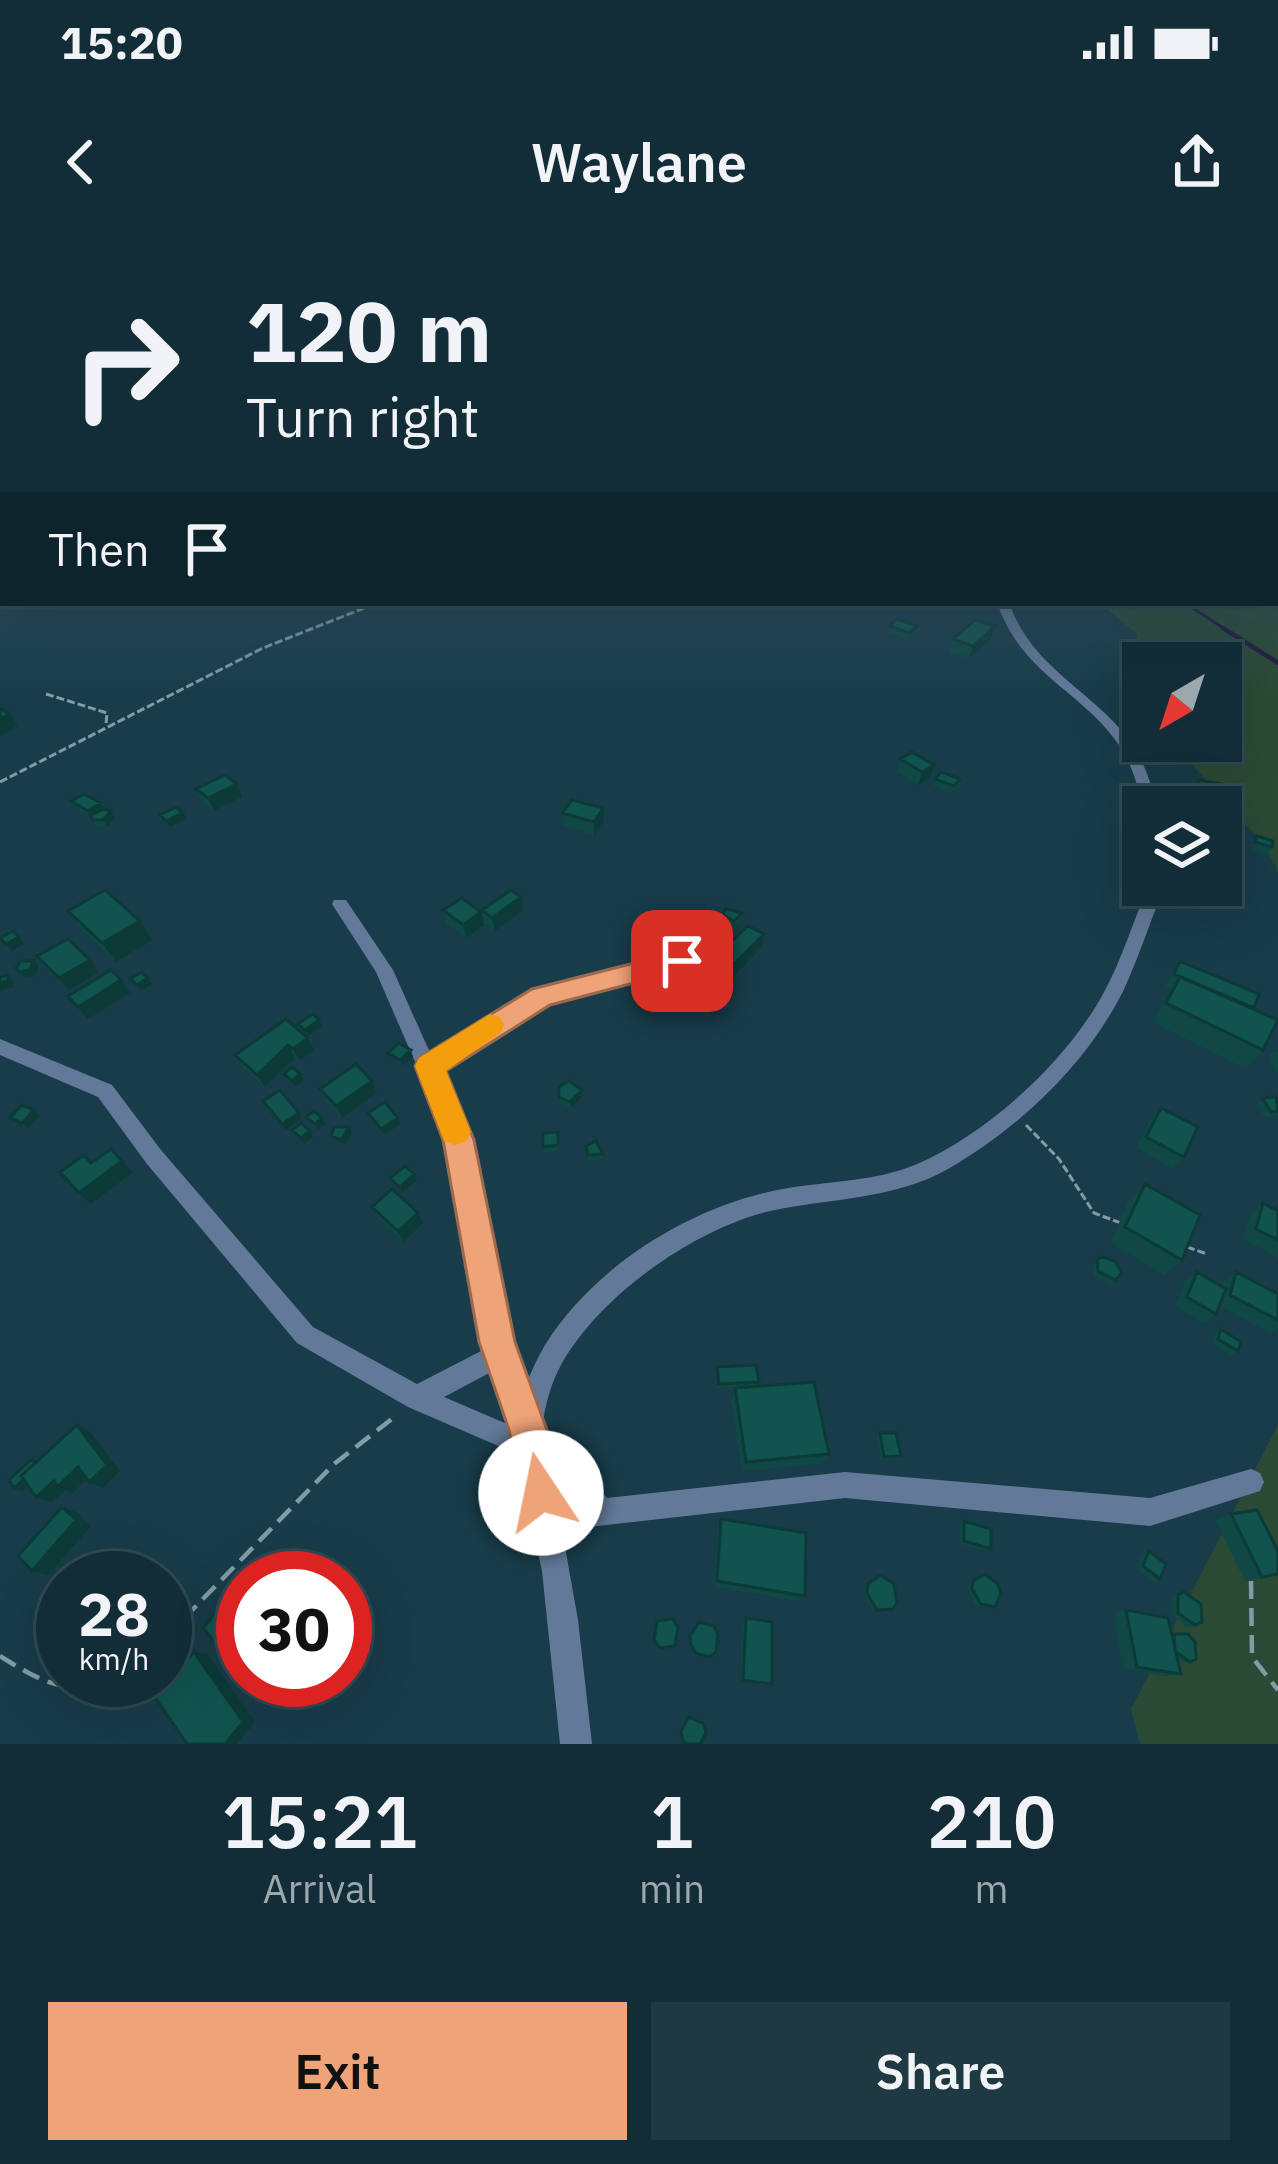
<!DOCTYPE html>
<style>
body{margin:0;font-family:"IBM Plex Sans",sans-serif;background:#1f3942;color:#f1f3f6;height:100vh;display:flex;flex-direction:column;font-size:45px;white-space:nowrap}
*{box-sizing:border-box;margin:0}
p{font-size:39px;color:#9ca8ad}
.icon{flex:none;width:66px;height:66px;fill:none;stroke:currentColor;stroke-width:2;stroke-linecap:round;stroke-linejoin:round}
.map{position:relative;height:1504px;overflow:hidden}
.drawer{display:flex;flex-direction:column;background:#122d37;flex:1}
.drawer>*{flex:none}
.guide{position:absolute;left:0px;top:0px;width:1278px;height:366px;box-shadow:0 12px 48px #0002,0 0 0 3px #314952;background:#122d37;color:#f1f3f6;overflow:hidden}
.needle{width:78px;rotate:219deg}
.controls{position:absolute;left:1122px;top:402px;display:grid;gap:24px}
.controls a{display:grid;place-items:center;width:120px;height:120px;border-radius:0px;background:#122d37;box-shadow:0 12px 48px #0002,0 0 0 3px #314952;font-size:60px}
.speed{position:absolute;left:36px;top:1311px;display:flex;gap:24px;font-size:60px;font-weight:700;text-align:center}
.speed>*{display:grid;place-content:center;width:156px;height:156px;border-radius:50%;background:#122d37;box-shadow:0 12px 48px #0002,0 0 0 3px #314952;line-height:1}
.speed small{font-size:30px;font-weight:400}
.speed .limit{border:18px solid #d22;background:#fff;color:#111}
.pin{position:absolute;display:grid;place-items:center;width:102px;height:102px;color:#fff;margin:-51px;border-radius:24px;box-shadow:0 6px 18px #0006}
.me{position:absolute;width:132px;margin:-66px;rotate:349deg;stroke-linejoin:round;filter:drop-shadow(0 0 9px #0008)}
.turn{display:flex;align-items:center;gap:42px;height:252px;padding:0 48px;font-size:54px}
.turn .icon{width:156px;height:156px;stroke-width:2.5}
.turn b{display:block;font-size:84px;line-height:102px}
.then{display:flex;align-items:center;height:114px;padding:0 48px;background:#0003;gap:24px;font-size:45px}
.eta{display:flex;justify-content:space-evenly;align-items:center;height:204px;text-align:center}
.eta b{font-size:72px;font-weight:600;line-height:84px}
.cta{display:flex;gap:24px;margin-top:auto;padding:24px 48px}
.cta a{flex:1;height:138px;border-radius:0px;background:#efa378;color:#111;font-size:48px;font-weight:600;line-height:138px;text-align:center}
.cta a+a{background:#1f3942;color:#f1f3f6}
.status{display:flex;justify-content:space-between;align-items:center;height:84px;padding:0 60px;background:#122d37;direction:ltr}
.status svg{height:33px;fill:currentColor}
header{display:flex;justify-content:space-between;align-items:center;height:156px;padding:0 48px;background:#122d37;font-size:54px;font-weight:600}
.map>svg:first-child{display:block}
</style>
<div class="status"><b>15:20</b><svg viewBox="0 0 49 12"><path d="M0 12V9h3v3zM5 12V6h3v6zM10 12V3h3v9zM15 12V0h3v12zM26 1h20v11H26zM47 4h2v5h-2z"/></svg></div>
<header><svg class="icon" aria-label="back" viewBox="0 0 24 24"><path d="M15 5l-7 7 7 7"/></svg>Waylane<svg class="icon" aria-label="share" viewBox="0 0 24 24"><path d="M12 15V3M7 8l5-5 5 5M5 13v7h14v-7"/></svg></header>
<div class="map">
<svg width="1278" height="1504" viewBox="0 0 1278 1504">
<rect width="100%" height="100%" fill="#183c49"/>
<path fill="#2b4a35" d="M1275,342L1278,345V632L1264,605L1171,501H1221V423H1143V470L1132,459L1137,394L1100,363H1275Z
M1278,1185V1504H1140L1131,1469Z"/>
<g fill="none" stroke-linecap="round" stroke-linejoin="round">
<path stroke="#22193c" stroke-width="3" d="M1185,363L1228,391"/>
<path stroke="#22193c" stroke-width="4.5" d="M1223,388L1278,423"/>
<path stroke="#819ca7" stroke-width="3" stroke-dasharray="8 3" stroke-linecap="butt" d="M46,454L107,473L106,484
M0,542L263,408L377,363
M1026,885L1059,919L1094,973L1121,983
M1187,1007L1207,1014"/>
<path stroke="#819ca7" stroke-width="4.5" stroke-dasharray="18 9" stroke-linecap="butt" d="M1251,1341L1252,1417L1278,1450
M165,1398L334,1224L397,1175
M0,1416C35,1438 67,1458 108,1440"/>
<path fill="#637999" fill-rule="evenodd" d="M1275,251L1278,252V258L1275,257Z
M1275,310L1278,311V317L1275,316Z
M997,363H1009C1033,428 1087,447 1127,497C1144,518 1150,543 1158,567H1144C1137,546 1132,523 1119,505C1080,449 1023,436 997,363Z
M1149,645H1165C1151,679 1140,714 1125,747C1088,824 1020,887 948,929C893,960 830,958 770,971C694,989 599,1056 561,1125C550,1145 546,1164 542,1186L607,1258L845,1232L1150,1258L1251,1229L1260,1233L1264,1242L1260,1251L1150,1286L845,1258L562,1290L578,1380L592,1504H560L542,1331L517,1214L408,1167L297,1103L147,924L98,857L0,815V799L112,845L161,910L313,1087L417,1144L487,1108L449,900L376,732L332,664L334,660H346L393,730L431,815L536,752L682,715L688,716L691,721L688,726L547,763L438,830L469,900L509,1102L525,1146C531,1133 537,1118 545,1105C594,1026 692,965 783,949C827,941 875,942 917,924C988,893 1066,822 1103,754C1122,720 1133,681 1149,645ZM495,1130L514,1187L444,1157ZM545,1229L574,1261L555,1264Z"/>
</g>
<path fill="#0f4844" d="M889,386L916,392L907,399L887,392Z
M995,386L991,399L969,418L950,412L953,399Z
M900,519L934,525L930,538L918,545L897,532Z
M935,539L958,545L952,553L933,546Z
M1198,540L1243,556L1235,569L1192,563L1190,553Z
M196,549L242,557L214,571L202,562Z
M71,561L104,569L115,578L107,587H97L91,577L75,567Z
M562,573L604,581L594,595L563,586Z
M1257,596L1272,607L1267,614L1251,609Z
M521,657L523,670L495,691L484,683L482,670Z
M443,670L481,672L484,685L466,698L446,683Z
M68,671L152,700L116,722L82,690Z
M696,675L714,687L707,693L697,692Z
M723,675L741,680L733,687L722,681Z
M764,694L762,707L733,737L718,726L719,713Z
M1180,721L1253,769L1263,810L1246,829L1152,782L1171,749L1165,746Z
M286,779L314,810L299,821L295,818L264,847L243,827L235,815Z
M1273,812H1278V830H1275L1268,818Z
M559,847L582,850V856L571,868L560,863Z
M320,849L377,853L342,878L326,861Z
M1262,858L1278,859V876L1264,877L1256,864Z
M1161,868L1184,917L1173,929L1136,908L1150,880Z
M558,892L559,911L544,912L543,893Z
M586,906L603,914V919L588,921Z
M1145,944L1182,1020L1165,1035L1110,1003L1129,960Z
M1263,963L1278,971V1018L1243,999L1250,974Z
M372,967L418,973L423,983L403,1002L378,978Z
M1097,1020L1122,1033L1110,1045L1093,1036L1092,1025Z
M1197,1032L1222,1046L1223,1042L1236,1032L1278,1054V1088L1270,1093L1219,1066L1216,1074L1203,1083L1175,1066L1185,1042Z
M1221,1089L1238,1111L1231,1116L1211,1103L1215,1094Z
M717,1127L759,1142L757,1146L829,1214L822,1224L742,1231L731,1160L735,1148L751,1147L718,1148Z
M880,1193L901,1216L898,1219L881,1220L877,1197Z
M1231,1274L1278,1335L1245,1341L1215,1280Z
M721,1279L805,1356L798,1361L714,1347L718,1286Z
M964,1281L991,1309L986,1311L960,1304V1284Z
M1149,1311L1160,1339L1153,1341L1136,1328L1142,1313Z
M985,1334L995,1367L990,1368L976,1366L968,1350L969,1343Z
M880,1335L893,1369L889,1371H874L864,1355L865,1346Z
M1184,1352L1195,1385L1187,1387L1171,1374L1170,1357Z
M1126,1370L1172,1395L1188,1394L1190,1422H1182L1177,1419L1181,1434L1165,1436L1123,1428L1113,1373Z
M746,1378L772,1444L740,1441L743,1381Z"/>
<path fill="#0c3b37" d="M995,386L991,399L969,418L973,406Z
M10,474L18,486L0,496V479Z
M934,525L930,538L918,545L922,532Z
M237,544L242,557L214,571L208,558Z
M101,563L104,570L92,577L88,571Z
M603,568L604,581L594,595V582Z
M111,571L115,578L107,587L103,580Z
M183,573L186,579L170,587L166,581Z
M521,657L523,670L495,691L492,678Z
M481,672L484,685L466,698L463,685Z
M140,681L152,700L116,722L102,703Z
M764,694L762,707L733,737L734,724Z
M19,697L24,704L12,711L6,704Z
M90,720L99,732L69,751L59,738Z
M34,721L39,727L35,736L25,738L20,732Z
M8,735L13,741V747L0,751V743Z
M148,738L152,744L141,751L137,745Z
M121,740L130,753L88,779L78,767Z
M319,780L322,786L308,796L305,790Z
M308,798L314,810L299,821L293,809Z
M288,805L295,818L264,847L257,835Z
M411,810L413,817L402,826L400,820Z
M300,834L304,840L295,847L292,841Z
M372,841L377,853L342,878L336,866Z
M582,850V856L571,868L570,862Z
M34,870L40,876L28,888L22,883Z
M299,873L302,878L286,890L282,884Z
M322,878L325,884L318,890L315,884Z
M398,878L400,884L384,895L381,889Z
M349,887L352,893L344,905L341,900Z
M310,891L313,897L304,904L301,898Z
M122,921L133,932L91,964L79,953Z
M414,934L417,940L402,953L400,947Z
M418,973L423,983L403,1002L398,991Z
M77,1185L91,1193L120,1231L103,1248L89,1242Z
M32,1219L39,1222L45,1230L22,1251L14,1248Z
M78,1227L92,1234L72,1253L66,1250L52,1262L36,1257L54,1241Z
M62,1267L76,1272L91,1286L48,1335L32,1331Z
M253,1329L269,1335L272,1338H262Z
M194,1412L207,1414L255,1482L237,1504H225Z
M287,1440H303L283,1466L267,1465Z"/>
<path fill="#11544f" stroke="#0c3b37" stroke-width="3" d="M897,379L917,386L909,393L889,386Z
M975,380L995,386L973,406L953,399Z
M0,468L10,474L0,479Z
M912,512L934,525L922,532L900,519Z
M941,532L960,539L954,546L935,539Z
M225,535L237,544L208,558L196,549Z
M1198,540L1241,547L1243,556L1200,550Z
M84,554L101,563L88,571L71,561Z
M572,560L603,568L594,582L562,573Z
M176,567L183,573L166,581L160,575Z
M104,569L111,571L103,580H93L90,575Z
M1257,596L1273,601L1272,607L1255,602Z
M105,650L140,681L102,703L68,671Z
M511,650L521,657L492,678L482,670Z
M462,658L481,672L463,685L443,670Z
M726,669L742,673L734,681L723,675Z
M710,674L714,681L708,687L698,685L696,675Z
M748,686L764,694L734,724L719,713Z
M13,691L19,697L6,704L0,698Z
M68,699L90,720L59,738L37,716Z
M21,721H34L29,730L20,732L16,728Z
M1180,721L1259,754L1254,768L1174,734Z
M111,730L121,740L78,767L68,756Z
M141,732L148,738L137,745L130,739Z
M8,735V741L0,743V737Z
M1180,737L1278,780L1263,810L1166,763Z
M313,774L319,780L305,790L298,784Z
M286,779L308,798L293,809L288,805L257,835L235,815Z
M399,803L411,810L400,820L388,813Z
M356,824L372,841L336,866L320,849Z
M292,827L300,834L292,841L284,834Z
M569,841L582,850L570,862L559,857V847Z
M280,850L299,873L282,884L263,861Z
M1276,857L1278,871L1271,872L1262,858Z
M385,862L398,878L381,889L368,873Z
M22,865L34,870L22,883L10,878Z
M1161,868L1198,887L1184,917L1146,897Z
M314,871L322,878L315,884L306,877Z
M301,883L310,891L301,898L292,890Z
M334,887H349L341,900L331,896Z
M558,892V905L543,907V893Z
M596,901L603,914L588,915L586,906Z
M111,909L122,921L79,953L60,932L84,915L91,923Z
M405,926L414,934L400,947L390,938Z
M1145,944L1200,975L1182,1020L1125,987Z
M392,949L418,973L398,991L372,967Z
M1263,963L1278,971V1000L1256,989Z
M1102,1017L1115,1021L1122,1033L1115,1040L1098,1031L1097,1020Z
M1197,1032L1226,1049L1216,1074L1187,1057Z
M1236,1032L1278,1054V1080L1230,1055Z
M1221,1089L1241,1102L1238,1111L1218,1099Z
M756,1125L759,1142L719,1144L717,1127Z
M814,1142L829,1214L746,1222L735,1148Z
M77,1185L107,1225L89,1242L78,1227L57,1247L54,1241L36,1257L21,1236Z
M880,1193H896L901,1216L884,1217Z
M32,1219L35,1223L21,1236L24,1239L14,1248L9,1240Z
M62,1267L76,1280L32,1331L18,1316Z
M1257,1270L1278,1311V1334L1262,1337L1231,1274Z
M721,1279L806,1293L805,1356L717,1341Z
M964,1281L991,1289V1309L964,1301Z
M1149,1311L1166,1324L1160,1339L1143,1326Z
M253,1329L262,1338H246Z
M985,1334L998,1344L1001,1354L995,1367L981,1364L972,1349L973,1341Z
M880,1335L894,1344L897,1363L893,1369L877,1370L867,1353L868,1344Z
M243,1341V1436L203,1388Z
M1184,1352L1201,1364L1202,1382L1195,1385L1178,1373V1355Z
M1126,1370L1168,1378L1181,1434L1137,1427Z
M746,1378L772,1382V1444L743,1440Z
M673,1379L678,1387L675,1406L660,1408L654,1400L657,1381Z
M699,1382L714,1386L718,1394L716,1412L710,1417L696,1413L691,1405L690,1396Z
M1174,1394H1188L1195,1402L1196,1419L1190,1422L1175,1411Z
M194,1412L243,1482L225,1504H187L154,1456Z
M246,1440H287L267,1465Z
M689,1477L704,1484L706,1493L700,1504H688L683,1502L681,1491Z"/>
<linearGradient id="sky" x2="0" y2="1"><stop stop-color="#0d2128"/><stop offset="0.54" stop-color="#37566a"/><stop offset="1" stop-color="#37566a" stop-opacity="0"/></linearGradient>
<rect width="1278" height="454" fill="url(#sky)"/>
<path fill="#efa378" stroke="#9b6a4e" stroke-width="3" d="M682,711L695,721L691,728L550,765L446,831L474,900L515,1102L547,1190L561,1253L555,1267L541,1273L526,1267L509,1190L479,1102L443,900L415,826L419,818L532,749Z"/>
<path fill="#f59e0b" d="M490,774L500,777L504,785L500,793L446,831L471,892L466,901L455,905L444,901L415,826L419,818Z"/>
</svg>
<div class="controls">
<a><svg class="needle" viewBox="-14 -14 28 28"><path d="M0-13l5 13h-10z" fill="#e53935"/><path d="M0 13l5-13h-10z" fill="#9ca8ad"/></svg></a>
<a><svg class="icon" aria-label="layers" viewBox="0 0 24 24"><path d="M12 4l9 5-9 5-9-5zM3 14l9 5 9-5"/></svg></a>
</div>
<div class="speed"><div>28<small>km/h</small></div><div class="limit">30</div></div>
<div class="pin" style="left:682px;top:721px;background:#d93025"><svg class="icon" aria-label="arrive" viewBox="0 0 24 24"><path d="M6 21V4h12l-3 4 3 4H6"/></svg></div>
<svg class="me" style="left:541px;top:1253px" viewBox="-20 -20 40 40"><circle r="19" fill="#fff"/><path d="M0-13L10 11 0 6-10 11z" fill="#efa378"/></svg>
<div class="guide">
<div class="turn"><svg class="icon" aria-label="right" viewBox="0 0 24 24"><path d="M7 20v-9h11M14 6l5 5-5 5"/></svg><div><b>120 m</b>Turn right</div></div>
<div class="then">Then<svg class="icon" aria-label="arrive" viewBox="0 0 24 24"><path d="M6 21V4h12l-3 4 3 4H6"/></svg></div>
</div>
</div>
<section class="drawer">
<div class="eta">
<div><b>15:21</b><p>Arrival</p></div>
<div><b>1</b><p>min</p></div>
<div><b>210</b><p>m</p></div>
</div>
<div class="cta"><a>Exit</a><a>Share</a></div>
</section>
